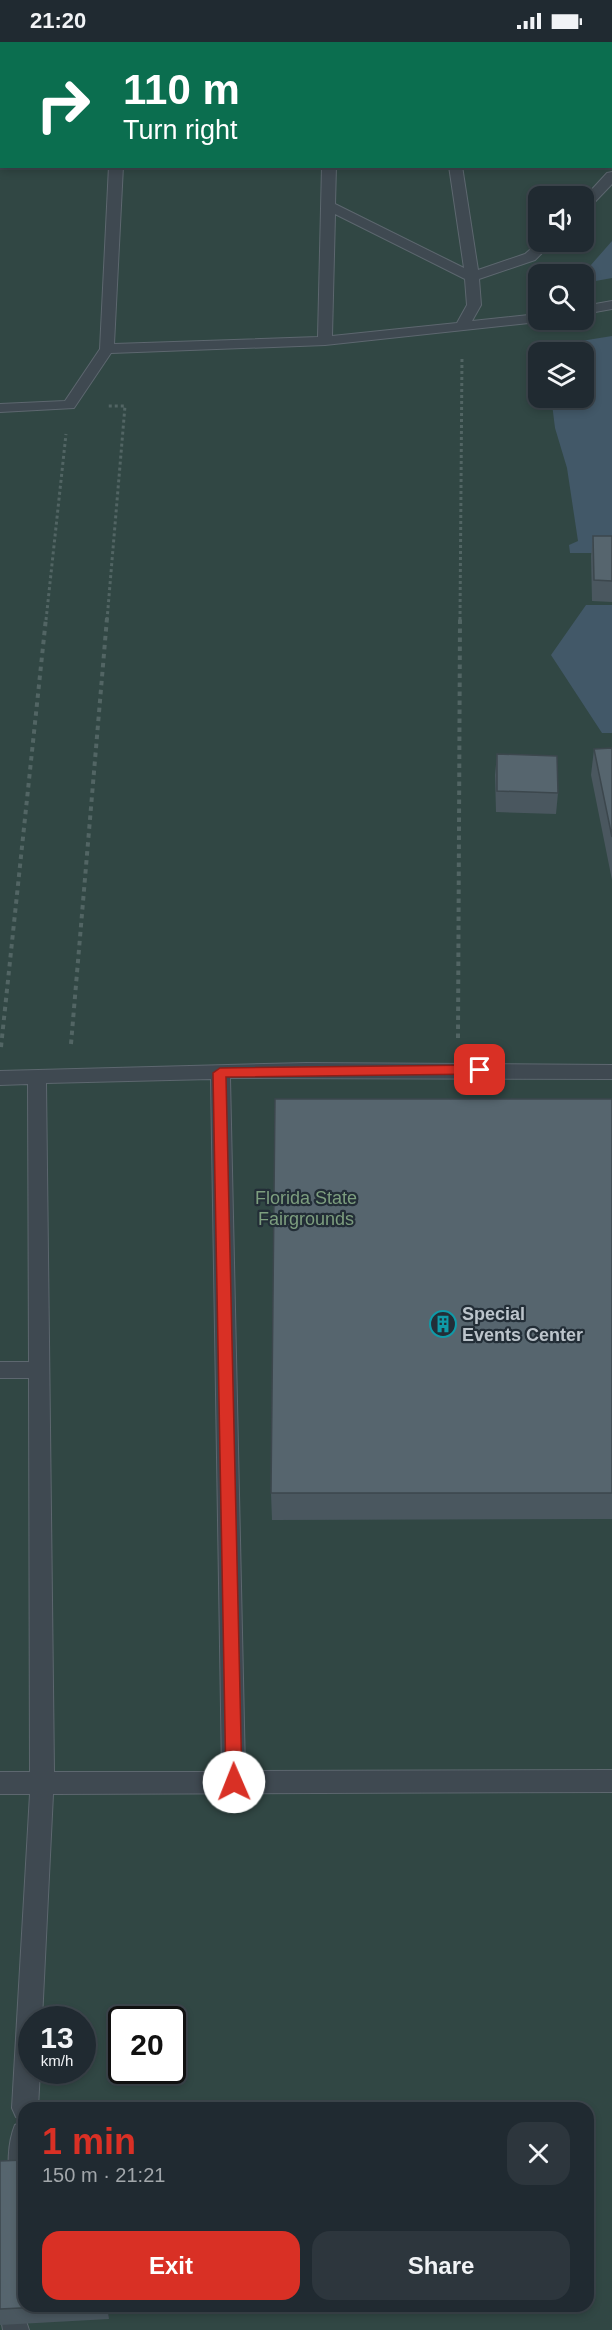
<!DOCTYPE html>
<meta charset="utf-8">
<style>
body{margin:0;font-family:Helvetica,sans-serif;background:#2d363d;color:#f1f3f6;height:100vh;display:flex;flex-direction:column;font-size:22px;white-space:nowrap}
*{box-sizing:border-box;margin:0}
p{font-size:20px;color:#a2a7ab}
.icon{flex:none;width:33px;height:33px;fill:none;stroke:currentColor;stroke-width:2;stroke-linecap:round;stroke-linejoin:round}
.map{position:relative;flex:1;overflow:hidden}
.drawer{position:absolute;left:18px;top:2060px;width:576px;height:210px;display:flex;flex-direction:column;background:#202a31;border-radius:18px;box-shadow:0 3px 9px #0003,0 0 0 2px #3d464d}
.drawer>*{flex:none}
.hud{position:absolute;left:0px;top:0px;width:612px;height:126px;box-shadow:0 3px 9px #0003,0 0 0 2px #3d464d;background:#0b6e4f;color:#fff;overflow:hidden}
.controls{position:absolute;left:528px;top:144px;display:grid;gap:12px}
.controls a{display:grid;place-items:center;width:66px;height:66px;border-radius:12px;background:#202a31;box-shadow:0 3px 9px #0003,0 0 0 2px #3d464d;font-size:30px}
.speed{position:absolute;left:18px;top:1964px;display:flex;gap:12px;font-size:30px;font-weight:700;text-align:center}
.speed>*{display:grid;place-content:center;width:78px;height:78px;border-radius:50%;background:#202a31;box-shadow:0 3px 9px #0003,0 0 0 2px #3d464d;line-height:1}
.speed small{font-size:15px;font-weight:400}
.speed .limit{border:3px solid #111;border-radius:9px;background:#fff;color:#111}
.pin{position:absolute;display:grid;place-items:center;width:51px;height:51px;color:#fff;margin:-26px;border-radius:12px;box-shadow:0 3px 9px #0006}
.me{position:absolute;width:66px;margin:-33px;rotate:359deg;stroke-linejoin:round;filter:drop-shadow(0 0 4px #0008)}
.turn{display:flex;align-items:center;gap:21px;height:126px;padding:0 24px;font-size:27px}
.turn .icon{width:78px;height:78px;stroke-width:2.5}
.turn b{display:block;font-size:42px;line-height:51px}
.round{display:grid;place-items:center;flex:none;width:63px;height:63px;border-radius:18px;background:#2d363d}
.headline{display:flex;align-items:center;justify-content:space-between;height:102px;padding:0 24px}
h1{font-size:36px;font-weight:600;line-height:45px;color:#d93025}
.cta{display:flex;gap:12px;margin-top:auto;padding:12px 24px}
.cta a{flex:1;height:69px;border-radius:18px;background:#d93025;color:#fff;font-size:24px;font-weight:600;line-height:69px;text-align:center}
.cta a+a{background:#2d363d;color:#f1f3f6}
.status{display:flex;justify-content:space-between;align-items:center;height:42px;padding:0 30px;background:#202a31;direction:ltr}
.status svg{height:16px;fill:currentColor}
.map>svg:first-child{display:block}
</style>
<div class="status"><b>21:20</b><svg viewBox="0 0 49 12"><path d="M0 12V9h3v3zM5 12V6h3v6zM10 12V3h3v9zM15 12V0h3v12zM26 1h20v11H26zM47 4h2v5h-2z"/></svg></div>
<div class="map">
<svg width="612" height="2288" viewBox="0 0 612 2288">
<rect width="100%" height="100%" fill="#2b3841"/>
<path fill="#314744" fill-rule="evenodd" d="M0,0H612V2288H0ZM2,2H610V124H2ZM538,154H584V200H538ZM538,232H584V278H538ZM538,310H584V356H538ZM32,1977H82V2028H32ZM122,1977H172V2028H122ZM24,2066H588V2264H24Z"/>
<path fill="#425868" d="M612,199V236L590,240L583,232Z
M612,294V511H570L569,503L578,499L567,426L555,386L552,362L568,356H584V310H576L581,299Z
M586,563H612V691H602L551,613Z"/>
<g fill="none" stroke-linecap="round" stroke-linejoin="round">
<defs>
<path id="service" d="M118,0H130V2H118Z
M326,0H338V2H326Z
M558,0H570L571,2H559Z
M0,14L2,15V23L0,22Z
M610,94H612V102H610Z
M109,124H123L114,302L318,295L322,124H336L335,162L464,226L449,124H462L478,228L525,212L539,200H553L535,218L479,237L481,263L472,279L538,272V278H544L538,280L325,303L111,311L74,366L0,370V362L65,359L100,307ZM335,172L465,237L467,263L457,281L332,294Z
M612,130V142L589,166L584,167V156L607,131Z
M612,259V267L584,272V264Z
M306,1021L612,1023V1037L230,1036L245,1729L612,1728V1750L53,1752L42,1977H32V2028H40L38,2066H24V2078L16,2075L12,2066L30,1752H0V1730H30L29,1336H0V1320H29L28,1042L0,1043V1029ZM211,1037L222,1730H54L46,1041Z
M24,2079V2148L22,2149L13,2145C6,2128 8,2100 15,2083Z
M15,2269L24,2273L29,2288H3L2,2282L6,2273Z"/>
</defs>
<use href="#service" stroke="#5d676f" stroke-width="2"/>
<path stroke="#526564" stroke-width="3" stroke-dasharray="3 3" stroke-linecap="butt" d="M46,578L66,392
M107,578L125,364H107
M460,578L462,314"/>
<path stroke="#526564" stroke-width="4" stroke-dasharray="4.5 4.5" stroke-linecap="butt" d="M458,996L460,576
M71,1002L107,576
M1,1005L46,576"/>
<use href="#service" fill="#3f4951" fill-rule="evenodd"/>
</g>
<path fill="#4a575f" d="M593,494H612V560L592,559L591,514Z
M612,706V838L591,733L594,707Z
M497,712L558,751L556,772L496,770L495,733Z
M612,1057V1477L272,1478L271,1451Z
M0,2119L24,2264H109V2277L0,2283Z"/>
<path fill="#3c474d" d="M106,2264H109V2277Z"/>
<path fill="#56656e" stroke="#3c474d" stroke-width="1.5" d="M593,494H612V539L594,538Z
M612,706V795L594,707Z
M497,712L557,714L558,751L497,749Z
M275,1057H612V1451H271Z
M24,2118V2264H62L0,2267V2119Z"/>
<path fill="#d93025" stroke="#8d1f18" stroke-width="1.5" d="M480,1023L486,1028L480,1032L226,1035L242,1740L240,1745L234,1748L228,1745L226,1740L213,1031L220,1026Z"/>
<defs>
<symbol id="building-ring" viewBox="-11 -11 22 22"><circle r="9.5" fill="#232e37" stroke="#0f9aa8" stroke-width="1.5"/><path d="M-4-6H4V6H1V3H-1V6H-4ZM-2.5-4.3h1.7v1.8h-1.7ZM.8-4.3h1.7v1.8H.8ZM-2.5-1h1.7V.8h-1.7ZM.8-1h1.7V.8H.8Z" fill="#0f9aa8"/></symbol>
</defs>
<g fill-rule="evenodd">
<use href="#building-ring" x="428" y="1267" width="30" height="30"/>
</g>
<g text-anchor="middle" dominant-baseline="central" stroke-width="4.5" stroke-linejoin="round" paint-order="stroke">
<g font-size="18" fill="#7d9e7f" stroke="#232e37">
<text x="306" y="1156">Florida State<tspan x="306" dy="21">Fairgrounds</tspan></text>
</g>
<g font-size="18" font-weight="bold" fill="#bcc4cb" stroke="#232e37" text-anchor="start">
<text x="462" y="1272">Special<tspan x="462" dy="21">Events Center</tspan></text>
</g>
</g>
</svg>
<div class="controls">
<a><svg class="icon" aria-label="sound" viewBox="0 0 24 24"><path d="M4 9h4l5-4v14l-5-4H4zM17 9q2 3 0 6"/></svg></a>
<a><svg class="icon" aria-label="search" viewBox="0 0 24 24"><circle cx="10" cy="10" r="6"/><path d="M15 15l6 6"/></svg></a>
<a><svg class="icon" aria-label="layers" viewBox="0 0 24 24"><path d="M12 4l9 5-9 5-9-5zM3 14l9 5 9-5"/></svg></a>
</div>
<div class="speed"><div>13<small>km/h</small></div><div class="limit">20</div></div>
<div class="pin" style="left:480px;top:1028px;background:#d93025"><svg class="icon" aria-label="arrive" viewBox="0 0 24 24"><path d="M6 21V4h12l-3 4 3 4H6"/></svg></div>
<svg class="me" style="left:234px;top:1740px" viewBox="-20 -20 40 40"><circle r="19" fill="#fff"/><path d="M0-13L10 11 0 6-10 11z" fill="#d93025"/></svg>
<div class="hud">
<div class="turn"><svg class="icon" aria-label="right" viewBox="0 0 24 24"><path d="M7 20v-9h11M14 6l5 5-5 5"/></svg><div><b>110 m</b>Turn right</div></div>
</div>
<section class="drawer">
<div class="headline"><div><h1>1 min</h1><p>150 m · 21:21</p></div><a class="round"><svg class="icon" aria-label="close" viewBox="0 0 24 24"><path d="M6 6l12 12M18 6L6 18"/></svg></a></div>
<div class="cta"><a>Exit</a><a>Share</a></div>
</section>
</div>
